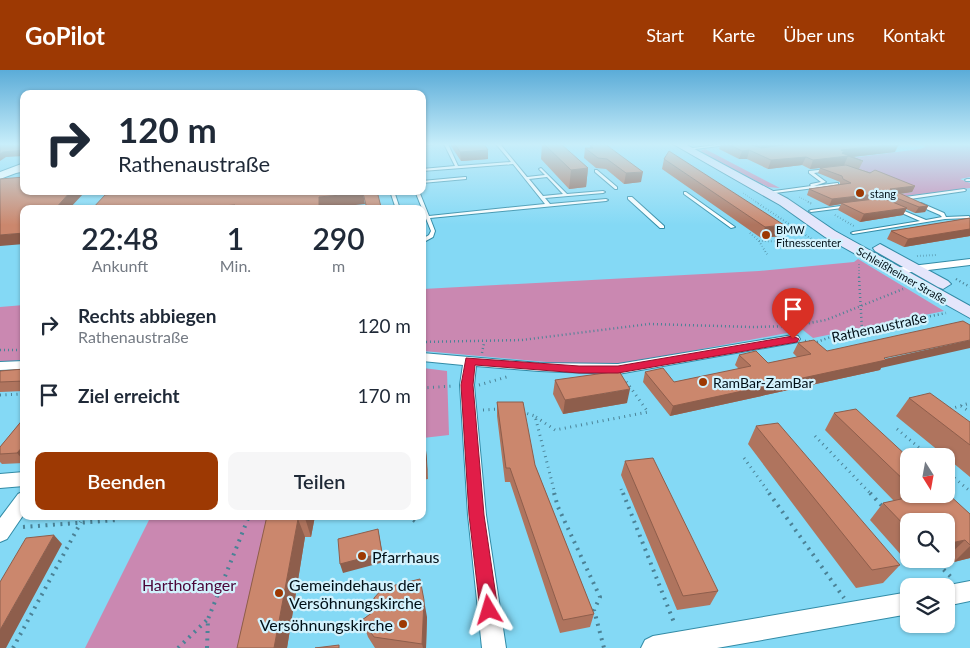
<!DOCTYPE html>
<html lang="de">
<meta charset="utf-8">
<style>
body{margin:0;font-family:Lato,sans-serif;background:#f6f6f7;color:#1f2937;height:100vh;display:flex;flex-direction:column;font-size:19px;white-space:nowrap}
*{box-sizing:border-box;margin:0}
p{font-size:16px;color:#747a83}
.icon{flex:none;width:28px;height:28px;fill:none;stroke:currentColor;stroke-width:2;stroke-linecap:round;stroke-linejoin:round}
.map{position:relative;flex:1;overflow:hidden}
.side{position:absolute;left:20px;top:135px;width:406px;height:315px;display:flex;flex-direction:column;background:#fff;border-radius:10px;box-shadow:0 1px 4px #0004}
.side>*{flex:none}
.guide{position:absolute;left:20px;top:20px;width:406px;height:105px;border-radius:10px;box-shadow:0 1px 4px #0004;background:#fff;color:#1f2937;overflow:hidden}
.needle{width:32px;rotate:169deg}
.tools{position:absolute;left:900px;top:378px;display:grid;gap:10px}
.tools a{display:grid;place-items:center;width:55px;height:55px;border-radius:10px;background:#fff;box-shadow:0 1px 4px #0004;font-size:25px}
.pin{position:absolute;display:grid;place-items:center;width:42px;height:42px;color:#fff;margin:-51px -21px;border-radius:50% 50% 50% 0;rotate:-45deg;box-shadow:0 0 5px #0007}
.pin .icon{rotate:45deg}
.me{position:absolute;width:55px;margin:-28px;rotate:353deg;stroke-linejoin:round;filter:drop-shadow(0 0 4px #0008)}
.turn{display:flex;align-items:center;gap:18px;height:105px;padding:0 15px;font-size:22px}
.turn .icon{width:65px;height:65px;stroke-width:2.5}
.turn b{display:block;font-size:35px;line-height:42px}
.eta{display:flex;justify-content:space-evenly;align-items:center;height:85px;text-align:center}
.eta b{font-size:30px;font-weight:600;line-height:35px}
.button{display:flex;gap:10px;margin-top:auto;padding:10px 15px}
.button a{flex:1;height:58px;border-radius:10px;background:#9d3903;color:#fff;font-size:20px;font-weight:600;line-height:58px;text-align:center}
.button a+a{background:#f6f6f7;color:#1f2937}
ul{padding:0;list-style:none}
li{display:flex;align-items:center;gap:15px;height:70px;padding:0 15px}
li div{flex:1}
li b{display:block;font-size:19px}
li em{font-style:normal}
header{display:flex;align-items:center;gap:30px;box-sizing:border-box;height:70px;padding:0 25px;background:#9d3903;color:#fff}
header strong{font-size:24px}
nav{display:flex;gap:28px;margin-inline-start:auto;font-size:18px}
.map>svg:first-child{display:block}
</style>
<header>
<strong>GoPilot</strong>
<nav><a>Start</a><a>Karte</a><a>Über uns</a><a>Kontakt</a></nav>
</header>
<div class="map">
<svg width="970" height="578" viewBox="0 0 970 578">
<rect width="100%" height="100%" fill="#84d9f5"/>
<path fill="#ca88b1" d="M924,74H970V107L960,109L970,113V118L905,126L900,124L913,122L856,98L850,88L920,79L925,77Z
M705,79L778,117L780,118L768,117L700,81Z
M858,189L944,241L813,268L803,260L628,293L594,295L557,293L423,281V219L759,201L854,192Z
M24,235V290L0,292V237Z
M423,298L447,301L449,365L423,368Z
M151,446H272L240,578H85Z"/>
<g fill="none" stroke-linecap="round" stroke-linejoin="round">
<defs>
<path id="service" d="M422,74H435L422,76Z
M444,74H448L458,96L511,92L496,74H500L527,107L545,105L539,99L541,98L567,124L603,121L605,122L603,123L545,128L550,134L606,129L608,130L606,131L430,148L435,161L433,167L422,173V169L429,165L431,161L415,121H419L429,146L545,134L513,94L422,101V99L455,96ZM547,107L563,124L543,126L529,109Z
M724,74H735L687,80L685,79Z
M827,99L829,100L828,101L814,103L826,112L814,116L837,113H838V115L767,124L765,123L767,122L811,116L810,115L811,114L821,112L809,103V101Z
M24,100V102L10,103L8,102L10,101Z
M595,100H597L617,117V119H615L595,102Z
M465,107H466V109L422,113V111Z
M967,109H970V111H966L965,110Z
M964,119L966,120L965,121L910,129L911,130L909,131L903,128L905,127Z
M114,121H118L105,139H101Z
M390,121H394L400,139H396Z
M684,122H686L735,157L731,158L684,124Z
M628,127H632L664,156V158H660L628,129Z
M917,133H921L944,143L946,147L969,146L970,148L945,149L853,164L851,163L853,162L920,151L895,140V139L897,138L926,150L942,147L940,145L917,135Z
M848,135L850,136V137L811,142L809,141L811,140Z"/>
<path id="minor" d="M970,189V195L895,204L890,201L895,198Z
M793,265L798,266L800,269L798,272L618,304L539,301L476,296L474,315L486,445L506,578H482L468,445L460,315L463,295L422,291V283L539,293L618,294Z
M24,291V299L0,300V292Z
M24,402V416L0,418V404Z
M24,421V444L7,469L0,472V448L18,424Z
M970,511V531L946,536V516H944Z
M909,522V544L717,578H641L645,570L653,566Z"/>
<path id="tertiary" d="M24,93V100L0,109V102Z"/>
<path id="secondary" d="M673,74H685L788,129L835,161L970,236V248L825,167L780,135Z
M880,174L948,211L951,214L943,219L938,217L875,181L873,178Z"/>
</defs>
<use href="#service" stroke="#328ba6" stroke-width="2"/>
<use href="#minor" stroke="#328ba6" stroke-width="2"/>
<use href="#tertiary" stroke="#328ba6" stroke-width="2"/>
<use href="#secondary" stroke="#328ba6" stroke-width="2"/>
<path stroke="#4b8296" stroke-width="1" stroke-dasharray="0.5 2" stroke-linecap="butt" d="M958,74L970,78
M743,123L758,133
M799,127L811,133"/>
<path stroke="#4b8296" stroke-width="2" stroke-dasharray="0.5 2.5" stroke-linecap="butt" d="M808,132L812,134
M835,145L854,156
M750,163L759,171L816,172L756,132
M759,171L768,186
M917,186L936,185
M859,194V208"/>
<path stroke="#4b8296" stroke-width="2.5" stroke-dasharray="1 3" stroke-linecap="butt" d="M859,207L862,260
M956,209L970,217
M805,271L817,272L833,266L946,243
M422,272L522,270L649,254L753,257L794,256L826,250L903,219
M0,280H24
M482,283L484,273"/>
<path stroke="#4b8296" stroke-width="3" stroke-dasharray="1 4.5" stroke-linecap="butt" d="M479,315L510,306
M422,318L453,316
M0,325L24,324
M961,336L970,342
M950,339L970,333
M483,340L500,339
M522,342L535,346L555,424
M536,347L555,360L648,342L625,310
M897,359L929,386
M815,366L871,424
M744,388L770,424
M946,401L970,421
M621,419L623,424"/>
<path stroke="#4b8296" stroke-width="4" stroke-dasharray="2 5.5" stroke-linecap="butt" d="M554,423L558,437L600,527L594,540L604,578
M623,423L675,555
M769,423L844,528
M870,423L883,437
M407,446L418,453
M343,447L349,446
M23,457L117,450L119,446
M933,489L952,508
M13,578L81,452
M178,578L208,549
M207,578L208,549L249,446"/>
<use href="#service" fill="#fff" fill-rule="evenodd"/>
<use href="#minor" fill="#fff" fill-rule="evenodd"/>
<use href="#tertiary" fill="#fff" fill-rule="evenodd"/>
<use href="#secondary" fill="#e5e6fb" fill-rule="evenodd"/>
</g>
<path fill="#af745e" d="M451,74H484L488,80V89L461,91L451,76Z
M542,74H561L588,98L586,117L569,119L541,89Z
M721,74H800L895,82L853,87L863,91L859,99L915,116L912,122L900,124L928,136L925,142L915,143L906,139L903,145L860,152L838,140L841,134L829,136L807,125L809,119L840,114V112L818,103L820,98L810,99L802,95L768,99L747,89H739L719,79Z
M590,75L641,112L624,114L606,99L596,98L584,88L585,78H590Z
M664,89L780,166L761,168L662,99Z
M970,148V166L904,177L887,169L891,161Z
M798,273L827,281L881,298L880,300L670,346L643,312L645,302L674,312L739,299L735,295L739,285L768,293L797,287L793,283Z
M24,299V321L0,322V301Z
M555,310L627,333L563,344L553,324Z
M909,328L970,352V407L946,387V386H945L896,346Z
M497,332L535,395L594,544L590,557L560,563L510,412H505L497,346Z
M834,343L909,388V424H946L970,444V488L954,492L948,486L946,487V451H909V489H936L910,495L870,450L883,433L894,431L825,360Z
M24,348V393L2,394L0,392V377Z
M756,356L900,495L883,513L856,518L748,374Z
M422,371H425L428,409L422,410Z
M625,391L718,521L710,535L677,540L621,405Z
M86,446H113V447L88,449Z
M267,446H315L311,467H305L287,578H237Z
M373,542L427,547L426,578H375L368,567L362,550Z"/>
<path fill="#8e5e4c" d="M748,74H751L747,89H739L742,81Z
M762,74H785L784,78L760,81Z
M899,74L895,82L851,87L848,86L844,95L810,99L813,90L841,80Z
M24,80V86L6,87L0,91V84L3,82Z
M488,80V89L461,91L460,82Z
M806,87L802,95L768,99L771,90Z
M588,98L586,117L569,119L571,100Z
M643,102L641,112L624,114L626,103Z
M915,116L912,122L889,125L890,119Z
M71,121H83L84,123L69,139H55Z
M363,123L365,134L319,139V127Z
M884,123L881,129L841,133V134L829,136L832,129Z
M235,135L236,139H210L211,137Z
M928,136L925,142L915,143L919,137Z
M907,138L903,145L860,152L864,144Z
M784,155L780,166L761,168L765,157Z
M970,159V166L904,177L908,169Z
M24,163V174L0,176V165Z
M970,270V278L881,298L880,300L670,346L673,336Z
M630,319L627,333L563,344L565,330Z
M425,371L427,390L428,409L426,390Z
M24,375V391L17,383Z
M305,446H315L311,467L305,448Z
M298,449L305,467L287,578H274Z
M378,459L384,492L343,503L340,494Z
M54,465L62,474L6,578H0V560Z
M965,470L948,486L946,487V474Z
M970,476V488L954,492Z
M916,489H936L910,495Z
M424,530L427,547L426,578H423L422,574Z"/>
<path fill="#cb876d" stroke="#8e5e4c" d="M24,74V80L3,82L0,84V75Z
M455,74H484L488,80L460,82Z
M544,74H561L588,98L571,100Z
M605,74L643,102L626,103L607,89L598,88L585,78H593L590,75Z
M728,74H748L762,78L789,74H897L841,80L845,82L842,83L863,91L848,86L813,90L806,87L771,90L749,80L742,81Z
M669,81L784,155L765,157L664,89Z
M846,95L870,103L875,100L915,116L890,119L928,136L919,137L884,123L832,129L809,119L851,113L843,109L842,106L820,98Z
M24,107V121H71L55,139H24V163L0,165V109Z
M145,121H377L381,137H386L387,139H367L363,123L319,127V139H234L235,135L211,137L210,139H92L105,125Z
M883,128L907,138L864,144L841,133Z
M970,148V159L908,169L891,161Z
M963,251L970,255V270L884,288L886,290L673,336L645,302L663,298L674,312L751,296L739,285L756,281L768,293L811,284L798,273L814,270L827,281Z
M24,299V311L0,312V301Z
M619,301L630,319L565,330L555,310Z
M930,323L970,352V375L909,328Z
M497,332H523L535,395L594,544L563,550L510,398H506Z
M856,339L909,388V415L834,343Z
M24,348V375L17,383L0,384V377Z
M778,353L900,495L872,500L756,356Z
M422,371H425L426,390L422,391Z
M653,388L718,521L683,526L625,391Z
M946,422L970,444V475L965,470L946,474V451H909V460L883,433L919,425L918,424H946Z
M267,446H305V448L298,449L274,578H237Z
M378,459L382,483L340,494L338,469Z
M54,465L0,560V512L26,468Z
M420,509L424,530L422,574L374,567L362,550L373,542L374,528L383,518Z
M339,575V578H315Z"/>
<linearGradient id="sky" x2="0" y2="1"><stop stop-color="#5bacd8"/><stop offset="0.48" stop-color="#c8eefa"/><stop offset="1" stop-color="#c8eefa" stop-opacity="0"/></linearGradient>
<rect width="970" height="155" fill="url(#sky)"/>
<path fill="#e11d48" stroke="#92132f" d="M793,266L799,269L797,272L618,303H579L475,295L473,315L484,445L498,540L495,546L489,549L483,546L480,540L469,445L461,315L466,288L579,296H618Z"/>
<g fill="#9d3903" stroke="#d2f2fd" stroke-width="2">
<circle cx="860" cy="123" r="5"/>
<circle cx="766" cy="165" r="5"/>
<circle cx="703" cy="312" r="5"/>
<circle cx="362" cy="486" r="5"/>
<circle cx="279" cy="523" r="5"/>
<circle cx="403" cy="554" r="5"/>
</g>
<g text-anchor="middle" dominant-baseline="central" stroke-width="4.5" stroke-linejoin="round" paint-order="stroke">
<g font-size="11" fill="#000f17" stroke="#d2f2fd" text-anchor="start">
<text x="870" y="123">stang</text>
<text x="776" y="159">BMW<tspan x="776" dy="13">Fitnesscenter</tspan></text>
</g>
<g font-size="11" fill="#000f17" stroke="#d2f2fd">
<text transform="translate(902 205) rotate(30)">Schleißheimer Straße</text>
</g>
<g font-size="14" fill="#000f17" stroke="#d2f2fd">
<text transform="translate(879 257) rotate(-12)">Rathenaustraße</text>
</g>
<g font-size="14" fill="#000f17" stroke="#d2f2fd" text-anchor="start">
<text x="713" y="312">RamBar-ZamBar</text>
</g>
<g font-size="16" fill="#000f17" stroke="#d2f2fd" text-anchor="start">
<text x="372" y="486">Pfarrhaus</text>
<text x="289" y="514">Gemeindehaus der<tspan x="289" dy="18">Versöhnungskirche</tspan></text>
<text x="393" y="554" text-anchor="end">Versöhnungskirche</text>
</g>
<g font-size="16" fill="#4b0639" stroke="#d2f2fd">
<text x="189" y="514">Harthofanger</text>
</g>
</g>
</svg>
<div class="tools">
<a><svg class="needle" viewBox="-14 -14 28 28"><path d="M0-13l5 13h-10z" fill="#e53935"/><path d="M0 13l5-13h-10z" fill="#747a83"/></svg></a>
<a><svg class="icon" aria-label="search" viewBox="0 0 24 24"><circle cx="10" cy="10" r="6"/><path d="M15 15l6 6"/></svg></a>
<a><svg class="icon" aria-label="layers" viewBox="0 0 24 24"><path d="M12 4l9 5-9 5-9-5zM3 14l9 5 9-5"/></svg></a>
</div>
<div class="pin" style="left:793px;top:269px;background:#d93025"><svg class="icon" aria-label="arrive" viewBox="0 0 24 24"><path d="M6 21V4h12l-3 4 3 4H6"/></svg></div>
<svg class="me" style="left:489px;top:540px" viewBox="-20 -20 40 40"><path d="M0-17L14 15 0 8-14 15z" fill="#e11d48" stroke="#fff" stroke-width="4"/></svg>
<div class="guide">
<div class="turn"><svg class="icon" aria-label="right" viewBox="0 0 24 24"><path d="M7 20v-9h11M14 6l5 5-5 5"/></svg><div><b>120 m</b>Rathenaustraße</div></div>
</div>
<section class="side">
<div class="eta">
<div><b>22:48</b><p>Ankunft</p></div>
<div><b>1</b><p>Min.</p></div>
<div><b>290</b><p>m</p></div>
</div>
<ul>
<li><svg class="icon" aria-label="right" viewBox="0 0 24 24"><path d="M7 20v-9h11M14 6l5 5-5 5"/></svg><div><b>Rechts abbiegen</b><p>Rathenaustraße</p></div><em>120 m</em></li>
<li><svg class="icon" aria-label="arrive" viewBox="0 0 24 24"><path d="M6 21V4h12l-3 4 3 4H6"/></svg><div><b>Ziel erreicht</b></div><em>170 m</em></li>
</ul>
<div class="button"><a>Beenden</a><a>Teilen</a></div>
</section>
</div>
